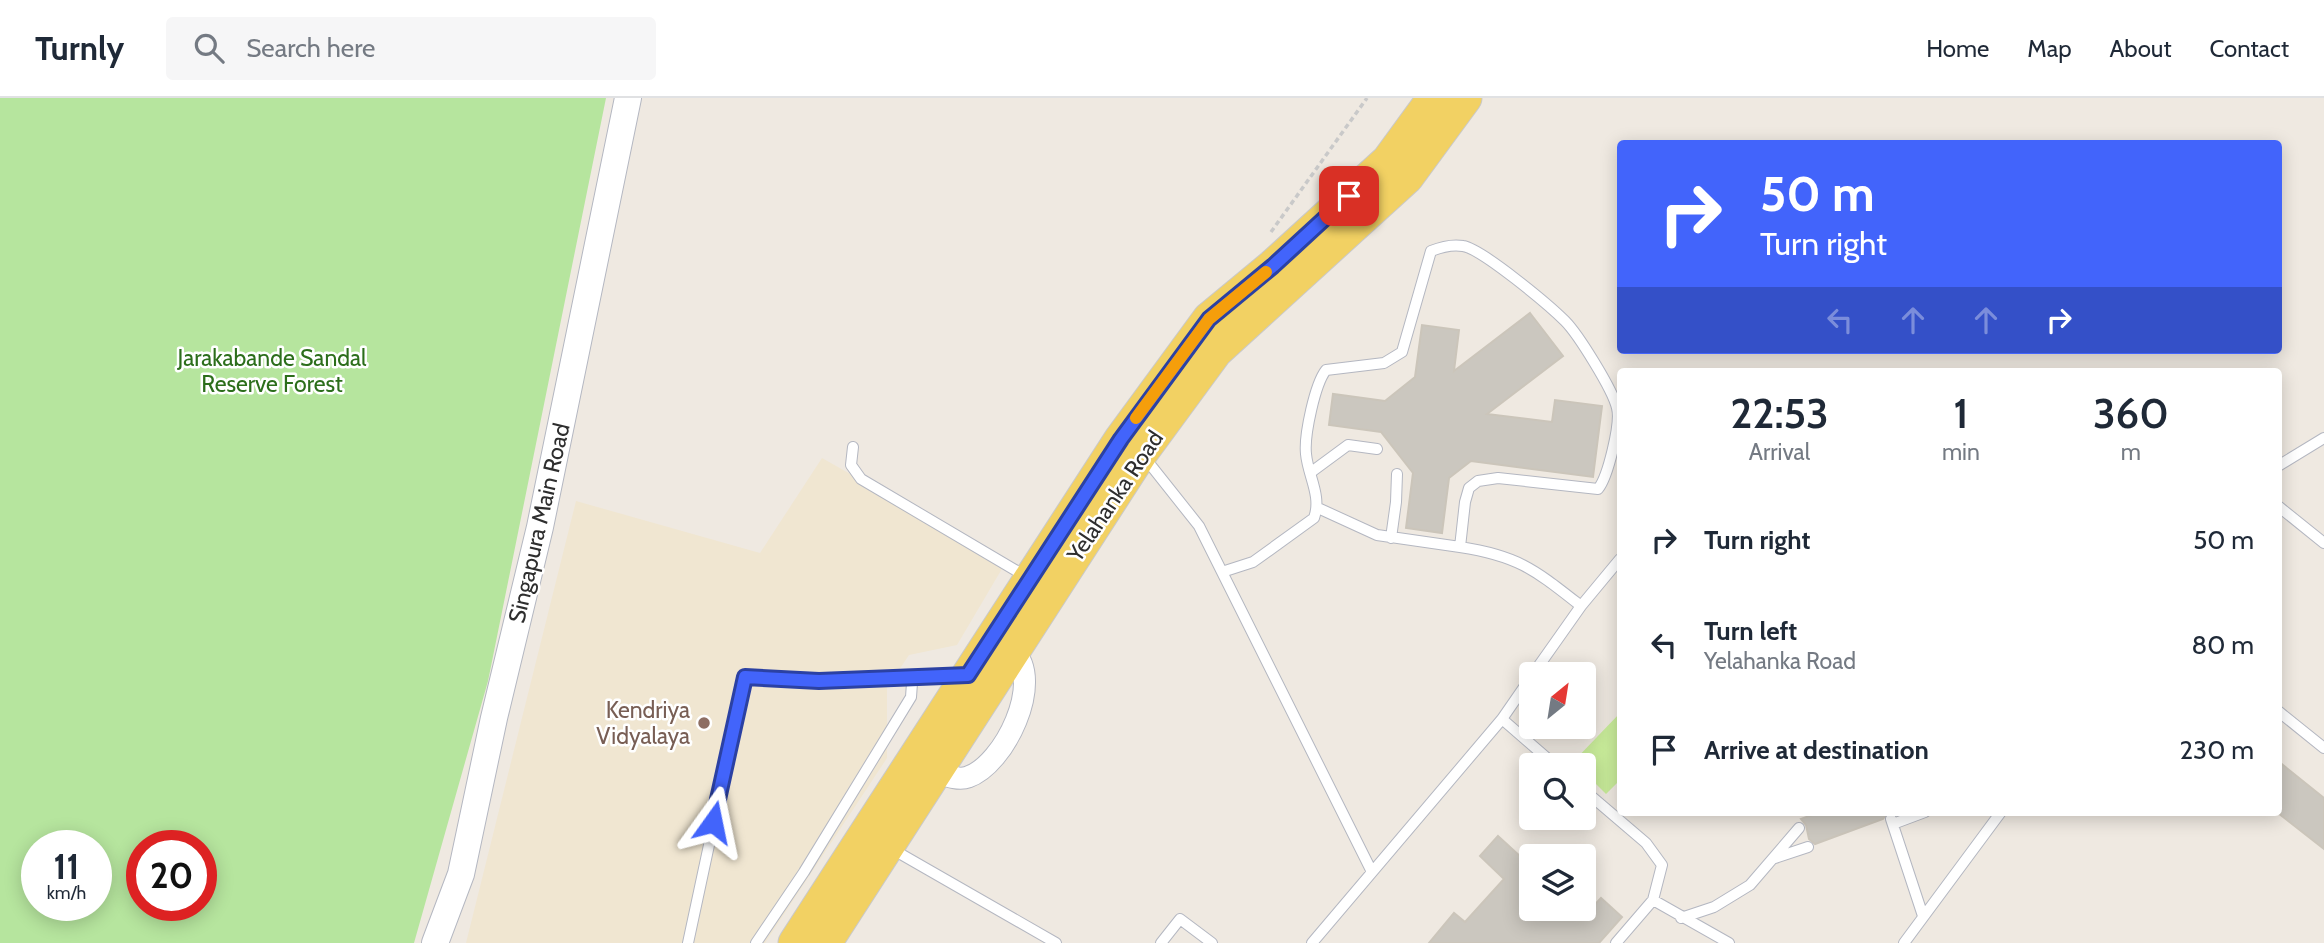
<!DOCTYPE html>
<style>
body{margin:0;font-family:Cabin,sans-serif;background:#f6f6f7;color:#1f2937;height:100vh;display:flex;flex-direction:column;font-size:26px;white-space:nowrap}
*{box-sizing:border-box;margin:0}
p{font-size:23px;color:#747a83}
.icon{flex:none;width:38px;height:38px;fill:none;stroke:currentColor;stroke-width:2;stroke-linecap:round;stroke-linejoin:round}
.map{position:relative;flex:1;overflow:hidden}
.panel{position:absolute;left:1617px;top:270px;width:665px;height:448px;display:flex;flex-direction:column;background:#fff;border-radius:7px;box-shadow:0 4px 18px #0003}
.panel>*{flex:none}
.banner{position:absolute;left:1617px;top:42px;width:665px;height:214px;border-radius:7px;box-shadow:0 4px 18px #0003;background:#4264fb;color:#fff;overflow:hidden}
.needle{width:46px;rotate:30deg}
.fabs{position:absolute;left:1519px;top:564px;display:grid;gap:14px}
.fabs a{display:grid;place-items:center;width:77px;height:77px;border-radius:7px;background:#fff;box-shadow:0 4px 18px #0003;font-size:35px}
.speed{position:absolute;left:21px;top:732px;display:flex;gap:14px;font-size:35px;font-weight:700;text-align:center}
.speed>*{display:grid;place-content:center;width:91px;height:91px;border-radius:50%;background:#fff;box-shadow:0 4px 18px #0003;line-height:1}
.speed small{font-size:18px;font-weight:400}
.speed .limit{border:10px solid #d22;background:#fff;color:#111}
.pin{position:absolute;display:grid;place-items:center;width:60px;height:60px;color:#fff;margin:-30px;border-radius:14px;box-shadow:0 4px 10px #0006}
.me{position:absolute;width:77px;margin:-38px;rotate:12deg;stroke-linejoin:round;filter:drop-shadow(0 0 5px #0008)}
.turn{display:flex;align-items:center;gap:24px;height:147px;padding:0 28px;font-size:32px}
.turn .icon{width:91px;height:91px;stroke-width:2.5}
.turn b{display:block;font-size:49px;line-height:60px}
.lanes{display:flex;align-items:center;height:66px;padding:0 28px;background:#0003;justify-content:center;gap:35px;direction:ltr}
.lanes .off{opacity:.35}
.eta{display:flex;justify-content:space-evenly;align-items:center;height:119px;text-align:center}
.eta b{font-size:42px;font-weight:600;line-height:49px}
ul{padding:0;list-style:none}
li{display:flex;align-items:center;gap:21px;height:105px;padding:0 28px}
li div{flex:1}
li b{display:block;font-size:26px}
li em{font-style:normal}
header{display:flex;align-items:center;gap:42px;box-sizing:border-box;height:98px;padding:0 35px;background:#fff;border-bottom:2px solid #e0e1e3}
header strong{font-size:33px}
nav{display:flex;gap:38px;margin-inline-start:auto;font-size:24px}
.search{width:490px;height:63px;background:#f6f6f7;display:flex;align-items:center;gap:18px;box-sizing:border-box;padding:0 24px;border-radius:7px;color:#747a83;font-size:26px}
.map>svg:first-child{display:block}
</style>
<header>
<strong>Turnly</strong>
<div class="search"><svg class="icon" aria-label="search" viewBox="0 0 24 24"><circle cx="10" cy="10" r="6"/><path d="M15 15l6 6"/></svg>Search here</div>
<nav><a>Home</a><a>Map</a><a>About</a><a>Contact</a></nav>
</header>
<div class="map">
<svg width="2324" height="845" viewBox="0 0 2324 845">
<rect width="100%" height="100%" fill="#efe9e1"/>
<path fill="#f0e6d1" d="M822,360L1006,464L957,547L909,557L887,590V660L765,845H466L576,403L760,455Z"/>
<path fill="#b6e59e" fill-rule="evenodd" d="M0,0H606L488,583L414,845H0ZM37,747H96V807H37ZM142,747H201V807H142Z"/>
<path fill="#c9ec9a" d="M1620,615V682L1606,696L1584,674V667L1573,664Z"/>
<path fill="#cbc7bf" stroke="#cbc5ba" stroke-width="2" d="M1530,215L1563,258L1487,316L1552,324L1555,302L1602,308L1593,379L1471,363L1449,380L1442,435L1406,430L1413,375L1381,334L1329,327L1333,296L1385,303L1415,279L1422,227L1459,232L1454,273Z
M2278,663L2324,700V751L2278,715Z
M1820,714H1888L1883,721L1815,746L1809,741L1806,727L1801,721Z
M1498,738L1522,760L1531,750V810H1586L1589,813L1601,800L1622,819L1599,845H1429L1454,815L1465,824L1504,781L1480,758Z"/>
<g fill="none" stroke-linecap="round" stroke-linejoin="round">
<defs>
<path id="service" d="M853,349L851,367L861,381L1027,479
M1145,360L1199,428L1371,772
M2278,368L2324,340
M1310,375L1348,347L1377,351
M2278,408L2324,445
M1318,410L1377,437L1460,449
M1391,440L1396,404L1397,376
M1222,474L1253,464L1314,420C1322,398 1308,378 1306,356C1304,337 1315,286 1326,272L1384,265L1402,254L1431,153C1441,149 1452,146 1463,148C1482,151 1549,207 1565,223C1578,236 1613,292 1617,310C1621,325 1608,379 1598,391L1498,380L1478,383L1469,390L1465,404L1460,449C1519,458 1535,472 1581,508
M1533,576L1581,508L1620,461
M910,580L963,577
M2278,613L2324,650
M1502,621L1555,667
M1584,692L1646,745L1662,767L1653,802L1616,845
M1891,721L1923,818
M1893,726L1925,714
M892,751L1056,845
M1775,760L1808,749
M1653,802L1729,845
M1681,820L1714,809L1750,787L1799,730
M688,845L745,579L819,583L910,580L912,585L911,599L804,774L756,845
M1161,845L1180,821L1212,845
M1312,845L1502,621L1531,579
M1904,845L2001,714"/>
<path id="minor" d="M936,674C945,677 958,683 968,679C1004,667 1045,583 1013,553"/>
<path id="tertiary" d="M435,845L461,776L494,620L540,429L628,0"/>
<path id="primary" d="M795,845L1121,341L1209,221L1273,168L1388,63L1434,0
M825,845L1141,355L1216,253L1407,79L1465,0"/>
</defs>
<use href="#service" stroke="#b4b7c1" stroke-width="12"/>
<use href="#minor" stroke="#b4b7c1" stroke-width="23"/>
<use href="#tertiary" stroke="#b4b7c1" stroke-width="28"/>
<use href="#primary" stroke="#c9c9c9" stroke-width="35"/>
<path stroke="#c9c9c9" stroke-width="3.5" stroke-dasharray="5 3.5" stroke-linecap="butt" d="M1271,134L1367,0"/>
<use href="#service" stroke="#fff" stroke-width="10"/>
<use href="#minor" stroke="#fff" stroke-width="21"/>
<use href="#tertiary" stroke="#fff" stroke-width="26"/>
<use href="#primary" stroke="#f2d163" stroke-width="33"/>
</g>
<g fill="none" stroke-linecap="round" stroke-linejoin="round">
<defs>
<path id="route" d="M713,724L745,579L819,583L968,577L1121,341L1209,221L1273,168L1349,98"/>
</defs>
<use href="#route" stroke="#2b41a3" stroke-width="18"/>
<use href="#route" stroke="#4264fb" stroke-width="12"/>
<path stroke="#f59e0b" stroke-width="12" d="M1136,320L1209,221L1266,174"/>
</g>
<circle fill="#8d6e63" stroke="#fff" stroke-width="2.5" cx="704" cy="625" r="7"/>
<g text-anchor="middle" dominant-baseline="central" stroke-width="5" stroke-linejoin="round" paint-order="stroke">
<g font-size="23" fill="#2c6e1b" stroke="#fff">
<text x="272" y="260">Jarakabande Sandal<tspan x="272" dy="26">Reserve Forest</tspan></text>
</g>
<g font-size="23" fill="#2e2e2e" stroke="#fff">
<text transform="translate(1115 398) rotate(-56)">Yelahanka Road</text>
<text transform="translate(539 425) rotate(-77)">Singapura Main Road</text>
</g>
<g font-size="23" fill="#785e54" stroke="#fff" text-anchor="end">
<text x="690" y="612">Kendriya<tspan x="690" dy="26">Vidyalaya</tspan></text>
</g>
</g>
</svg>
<div class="fabs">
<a><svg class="needle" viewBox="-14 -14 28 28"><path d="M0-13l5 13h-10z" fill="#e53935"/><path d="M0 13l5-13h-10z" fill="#747a83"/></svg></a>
<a><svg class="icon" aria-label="search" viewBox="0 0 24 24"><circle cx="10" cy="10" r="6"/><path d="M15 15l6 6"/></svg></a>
<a><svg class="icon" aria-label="layers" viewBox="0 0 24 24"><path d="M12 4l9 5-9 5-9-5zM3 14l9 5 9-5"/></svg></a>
</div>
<div class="speed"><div>11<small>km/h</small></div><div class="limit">20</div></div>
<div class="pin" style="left:1349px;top:98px;background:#d93025"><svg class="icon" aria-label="arrive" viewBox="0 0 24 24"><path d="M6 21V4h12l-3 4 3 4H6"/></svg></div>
<svg class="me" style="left:713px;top:724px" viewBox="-20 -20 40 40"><path d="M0-17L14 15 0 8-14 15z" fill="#4264fb" stroke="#fff" stroke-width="4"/></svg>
<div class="banner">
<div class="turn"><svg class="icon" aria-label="right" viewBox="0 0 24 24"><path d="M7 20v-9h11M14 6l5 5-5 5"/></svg><div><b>50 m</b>Turn right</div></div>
<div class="lanes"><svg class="icon off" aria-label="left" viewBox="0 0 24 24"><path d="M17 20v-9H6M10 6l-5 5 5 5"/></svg><svg class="icon off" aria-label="ahead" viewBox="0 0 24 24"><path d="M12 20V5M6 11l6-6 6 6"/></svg><svg class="icon off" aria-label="ahead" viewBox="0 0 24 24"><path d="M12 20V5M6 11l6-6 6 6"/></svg><svg class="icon" aria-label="right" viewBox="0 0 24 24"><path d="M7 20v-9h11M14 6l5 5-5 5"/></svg></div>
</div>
<section class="panel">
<div class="eta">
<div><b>22:53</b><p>Arrival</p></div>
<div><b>1</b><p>min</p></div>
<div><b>360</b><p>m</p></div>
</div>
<ul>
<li><svg class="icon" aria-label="right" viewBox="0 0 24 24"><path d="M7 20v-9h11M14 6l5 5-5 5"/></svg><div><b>Turn right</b></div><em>50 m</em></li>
<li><svg class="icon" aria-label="left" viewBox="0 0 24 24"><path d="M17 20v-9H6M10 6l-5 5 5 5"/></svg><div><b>Turn left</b><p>Yelahanka Road</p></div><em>80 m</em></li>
<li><svg class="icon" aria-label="arrive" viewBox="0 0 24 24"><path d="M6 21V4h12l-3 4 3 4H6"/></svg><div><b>Arrive at destination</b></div><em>230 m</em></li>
</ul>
</section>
</div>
